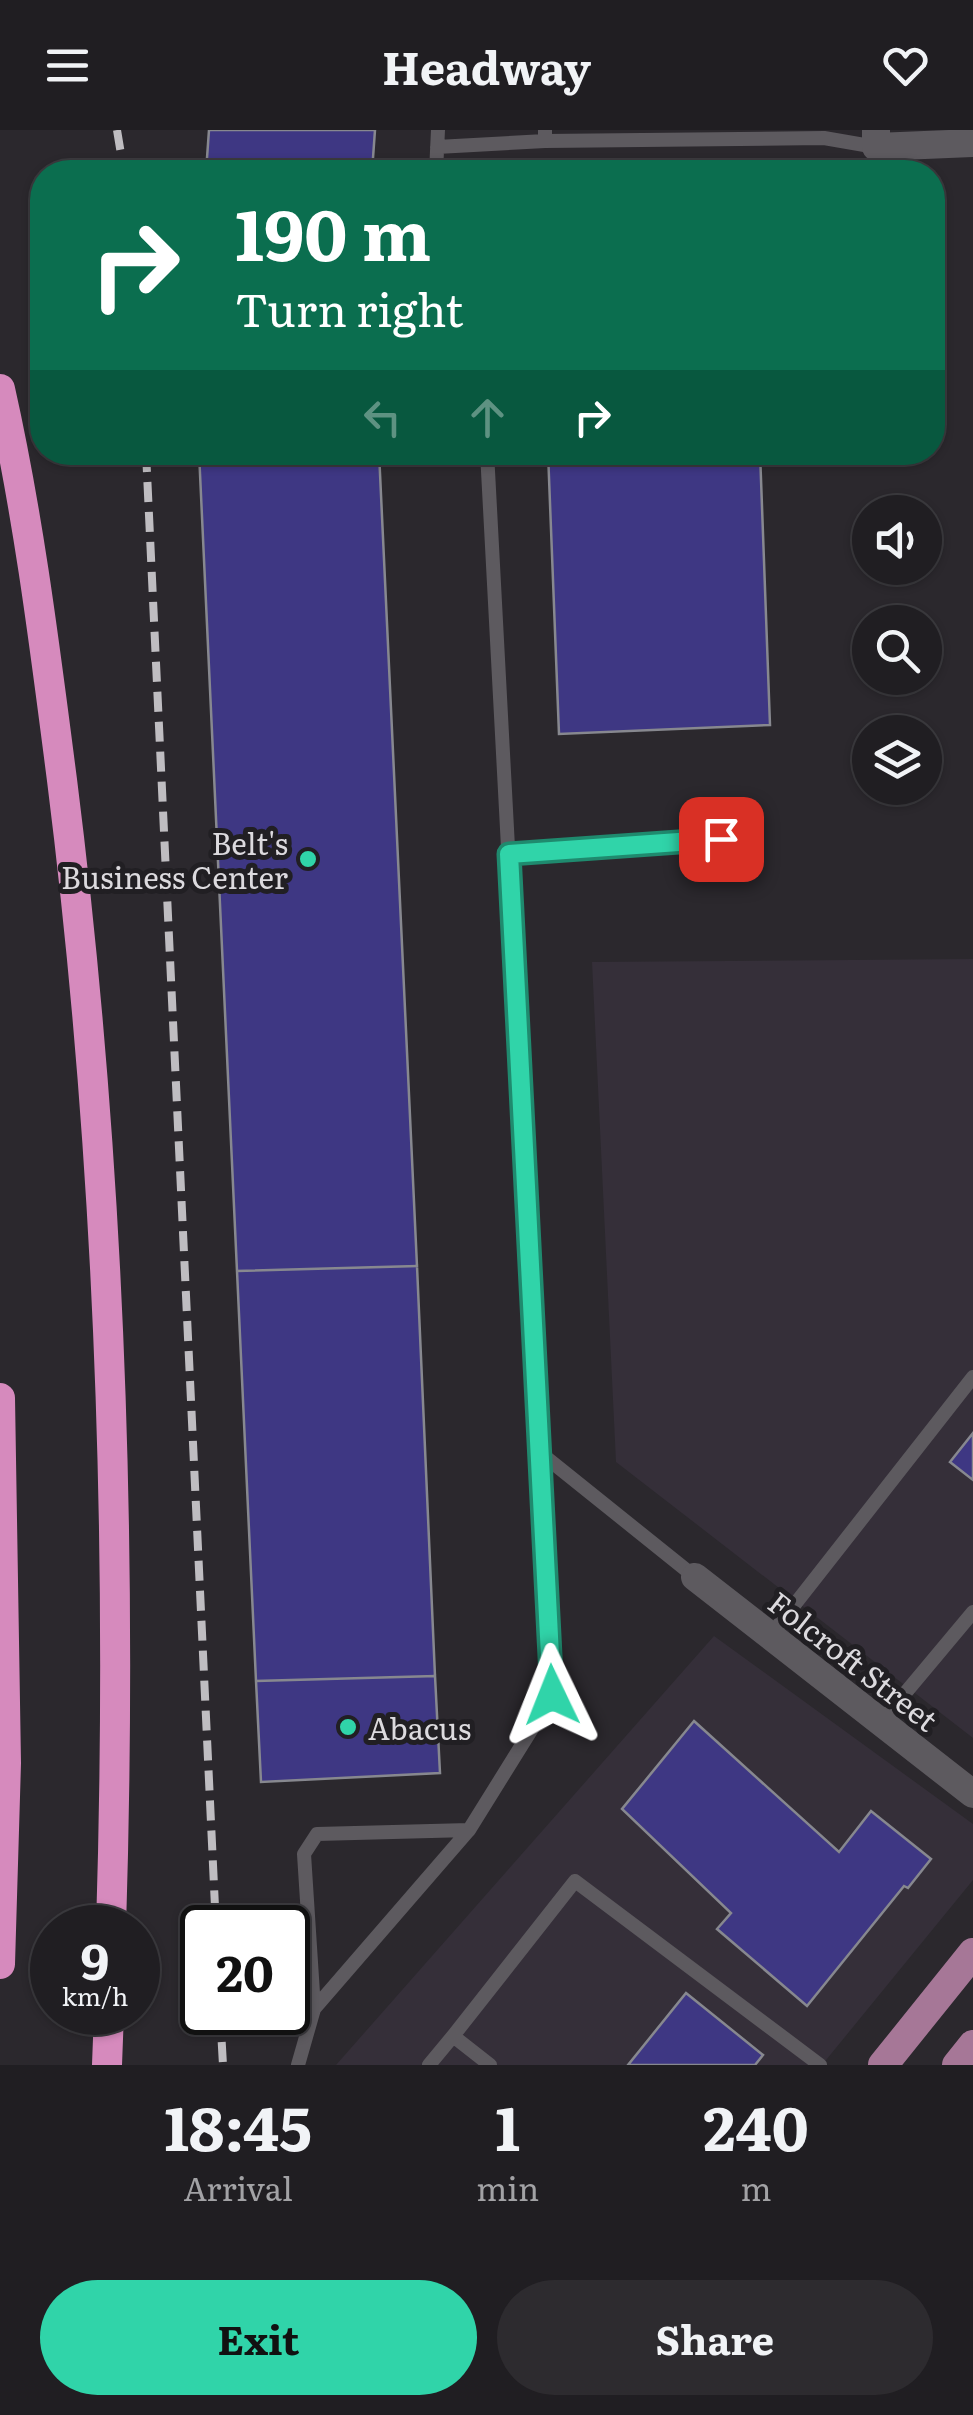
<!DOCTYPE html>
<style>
body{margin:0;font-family:Literata,serif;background:#2d2b2f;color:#f1f3f6;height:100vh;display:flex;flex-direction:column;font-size:38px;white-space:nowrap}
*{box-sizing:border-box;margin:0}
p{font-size:32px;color:#a2a2a5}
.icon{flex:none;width:55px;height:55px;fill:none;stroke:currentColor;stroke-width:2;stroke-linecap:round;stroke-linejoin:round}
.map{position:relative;height:1935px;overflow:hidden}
.sheet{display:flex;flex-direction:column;background:#201e22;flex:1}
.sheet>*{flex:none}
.guide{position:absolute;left:30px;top:30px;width:915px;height:305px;border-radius:40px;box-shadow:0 2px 8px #0004,0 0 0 2px #3d3c40;background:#0b6e4f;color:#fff;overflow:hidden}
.fabs{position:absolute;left:852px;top:365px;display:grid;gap:20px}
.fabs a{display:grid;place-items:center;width:90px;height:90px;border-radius:50%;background:#201e22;box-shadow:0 2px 8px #0004,0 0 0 2px #3d3c40;font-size:50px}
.speed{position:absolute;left:30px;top:1775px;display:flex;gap:20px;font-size:50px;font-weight:700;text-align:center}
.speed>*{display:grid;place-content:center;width:130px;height:130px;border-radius:50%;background:#201e22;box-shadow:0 2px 8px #0004,0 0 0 2px #3d3c40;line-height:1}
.speed small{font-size:25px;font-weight:400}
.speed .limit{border:5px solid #111;border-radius:15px;background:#fff;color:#111}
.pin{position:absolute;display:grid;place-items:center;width:85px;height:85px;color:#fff;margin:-42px;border-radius:20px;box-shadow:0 5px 15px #0006}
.me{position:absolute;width:110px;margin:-55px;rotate:358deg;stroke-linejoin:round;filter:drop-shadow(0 0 8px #0008)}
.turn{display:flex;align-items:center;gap:35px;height:210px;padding:0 40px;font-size:45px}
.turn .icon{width:130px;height:130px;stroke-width:2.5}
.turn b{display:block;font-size:70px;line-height:85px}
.lanes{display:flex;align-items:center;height:95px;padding:0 40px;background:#0003;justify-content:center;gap:50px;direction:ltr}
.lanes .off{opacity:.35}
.eta{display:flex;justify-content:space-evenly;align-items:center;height:170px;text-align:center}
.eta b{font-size:60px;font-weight:700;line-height:70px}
.primary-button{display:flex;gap:20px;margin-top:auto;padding:20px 40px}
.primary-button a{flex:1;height:115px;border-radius:60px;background:#30d4a9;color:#111;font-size:40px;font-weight:700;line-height:115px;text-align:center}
.primary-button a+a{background:#2d2b2f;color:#f1f3f6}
header{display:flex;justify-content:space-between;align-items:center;height:130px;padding:0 40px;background:#201e22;font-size:45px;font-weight:700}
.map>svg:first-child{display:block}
</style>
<header><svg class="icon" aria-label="menu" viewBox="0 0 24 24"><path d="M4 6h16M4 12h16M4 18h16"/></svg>Headway<svg class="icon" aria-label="heart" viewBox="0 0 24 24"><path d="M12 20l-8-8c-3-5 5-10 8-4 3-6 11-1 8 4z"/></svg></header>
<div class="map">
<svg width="973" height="1935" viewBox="0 0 973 1935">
<rect width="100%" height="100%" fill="#2b282d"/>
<path fill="#352f39" d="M973,829V1608L616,1332L592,832Z
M714,1506L973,1694V1750L822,1935H336Z"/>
<path fill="#3e3783" stroke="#87888f" stroke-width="2.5" d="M209,0H375L372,42H206Z
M199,322H379L417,1136L237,1141Z
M548,322H760L770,595L559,604Z
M417,1136L435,1546L256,1551L237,1141Z
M973,1303V1350L950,1332Z
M435,1546L440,1643L261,1652L256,1551Z
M694,1591L839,1722L871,1681L931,1729L908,1758L904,1756L807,1876L717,1799L731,1783L622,1679Z
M686,1863L763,1925L755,1935H628Z"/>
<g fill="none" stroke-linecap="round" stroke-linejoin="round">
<path stroke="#5d5a5f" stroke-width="14" d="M545,0V11L824,8L876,17
M437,17L545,11
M436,42L438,0
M509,724L721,709
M543,1325L695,1447
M770,1506L973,1247
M881,1592L973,1482
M314,1879L304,1724L317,1704L469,1700L553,1565L487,322
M453,1906L575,1751L820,1935
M298,1935L314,1879L469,1700
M429,1935L453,1906L490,1935"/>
<path stroke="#5d5a5f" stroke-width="28" d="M876,0V17L973,13
M695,1447L973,1664"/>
<path stroke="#a67797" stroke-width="30" d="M883,1935L973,1823
M957,1935L973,1915"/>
<path stroke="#d68abd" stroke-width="30" d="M0,259C29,388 45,519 62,650C110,1030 123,1414 111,1798
M0,1268L6,1633L0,1834
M107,1935L109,1882"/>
<path stroke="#bfbdc1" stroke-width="8" stroke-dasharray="20 10" stroke-linecap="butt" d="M117,0L124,42
M146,322L216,1798
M220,1882L223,1935"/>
</g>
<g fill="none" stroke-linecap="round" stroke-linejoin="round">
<defs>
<path id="route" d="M552,1565L509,724L721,709"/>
</defs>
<use href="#route" stroke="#1f8a6e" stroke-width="25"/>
<use href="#route" stroke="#30d4a9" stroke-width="18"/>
</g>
<g fill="#30d4a9" stroke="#211f23" stroke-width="4">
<circle cx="308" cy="729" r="10"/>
<circle cx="348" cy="1597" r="10"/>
</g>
<g text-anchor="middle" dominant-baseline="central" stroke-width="10" stroke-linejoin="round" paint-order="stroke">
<g font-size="30" fill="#dcdade" stroke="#211f23" text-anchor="end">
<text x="288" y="712">Belt's<tspan x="288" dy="34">Business Center</tspan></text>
<text x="368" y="1597" text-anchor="start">Abacus</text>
</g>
<g font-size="30" fill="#dcdade" stroke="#211f23">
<text transform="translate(854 1530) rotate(38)">Folcroft Street</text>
</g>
</g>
</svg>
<div class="fabs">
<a><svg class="icon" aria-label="sound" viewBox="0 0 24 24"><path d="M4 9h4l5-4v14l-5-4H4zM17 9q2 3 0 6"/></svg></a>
<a><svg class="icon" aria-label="search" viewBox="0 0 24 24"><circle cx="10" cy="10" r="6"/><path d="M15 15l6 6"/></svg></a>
<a><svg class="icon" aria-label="layers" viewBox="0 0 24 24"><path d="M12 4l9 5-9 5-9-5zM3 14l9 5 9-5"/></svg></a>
</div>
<div class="speed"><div>9<small>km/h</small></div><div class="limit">20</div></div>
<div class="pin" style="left:721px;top:709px;background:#d93025"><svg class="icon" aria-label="arrive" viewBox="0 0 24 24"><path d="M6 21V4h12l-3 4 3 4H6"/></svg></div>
<svg class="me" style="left:552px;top:1565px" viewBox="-20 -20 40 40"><path d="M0-17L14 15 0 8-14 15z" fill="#30d4a9" stroke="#fff" stroke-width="4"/></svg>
<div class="guide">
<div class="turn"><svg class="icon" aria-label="right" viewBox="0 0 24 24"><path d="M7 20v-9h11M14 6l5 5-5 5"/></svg><div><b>190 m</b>Turn right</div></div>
<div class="lanes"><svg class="icon off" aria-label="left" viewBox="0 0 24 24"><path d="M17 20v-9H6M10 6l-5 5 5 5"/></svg><svg class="icon off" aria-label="ahead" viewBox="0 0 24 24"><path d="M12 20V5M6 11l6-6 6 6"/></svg><svg class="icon" aria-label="right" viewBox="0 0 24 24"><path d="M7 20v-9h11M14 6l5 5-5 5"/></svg></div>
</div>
</div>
<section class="sheet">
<div class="eta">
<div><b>18:45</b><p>Arrival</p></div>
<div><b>1</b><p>min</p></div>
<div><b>240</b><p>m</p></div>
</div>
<div class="primary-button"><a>Exit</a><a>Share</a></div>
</section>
